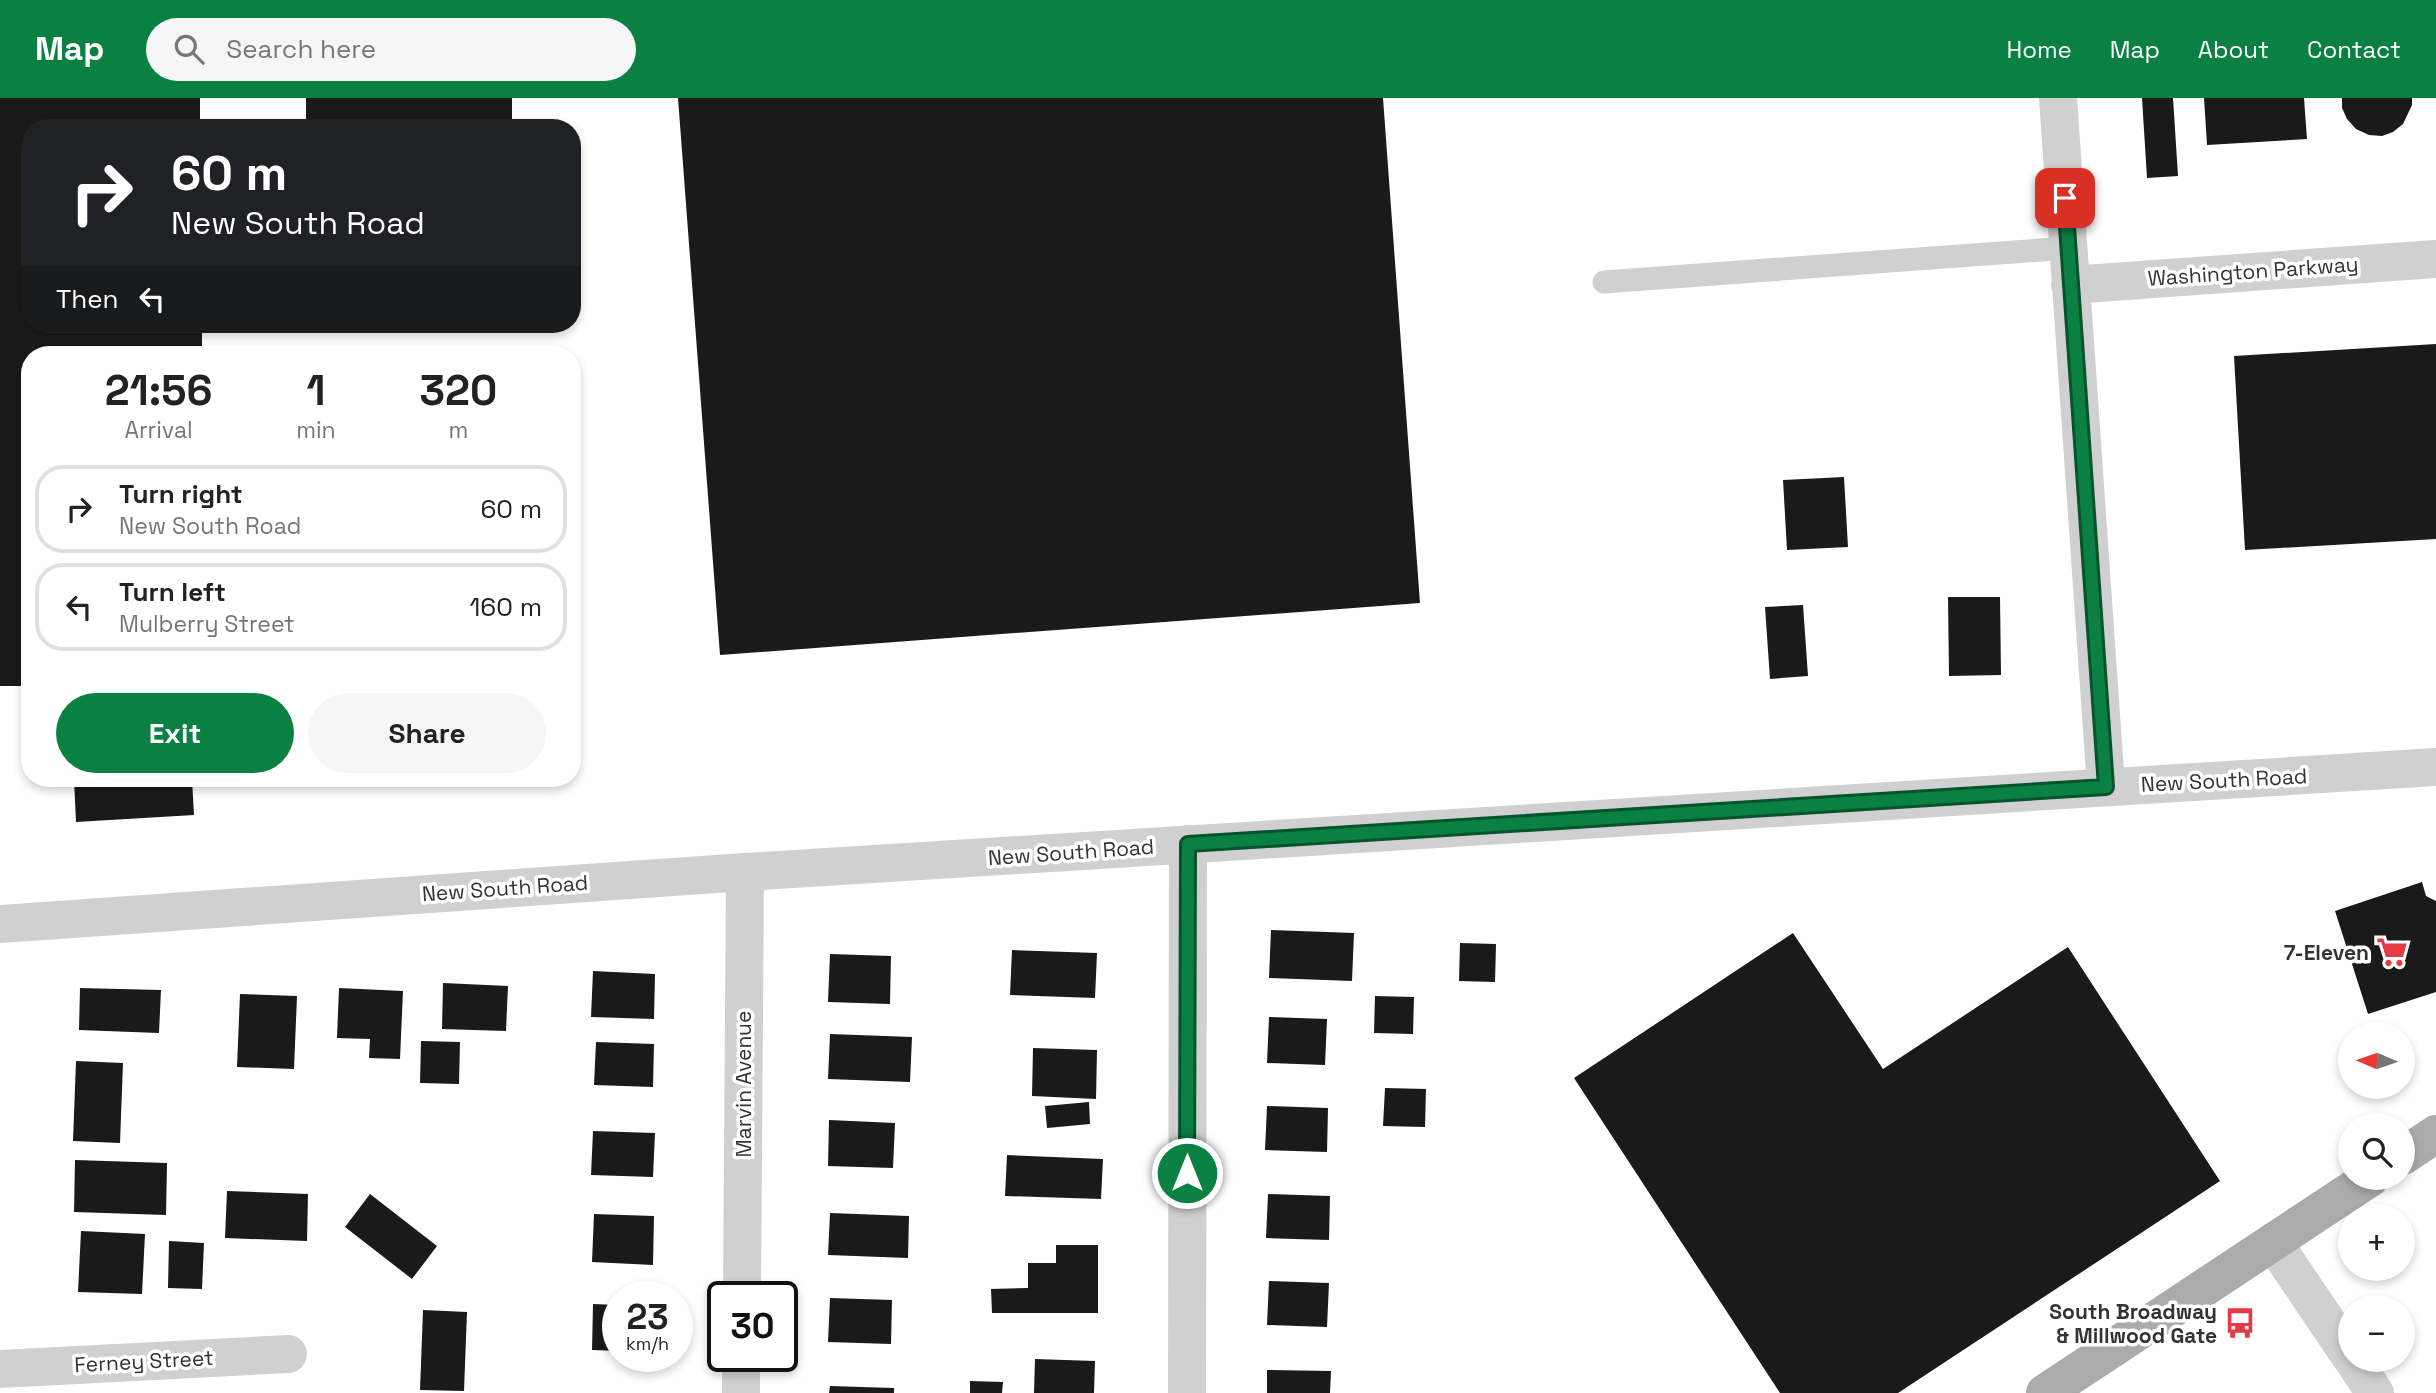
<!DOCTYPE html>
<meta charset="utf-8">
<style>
body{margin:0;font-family:"Space Grotesk",sans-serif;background:#f6f6f6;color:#222;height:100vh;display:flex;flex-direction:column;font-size:26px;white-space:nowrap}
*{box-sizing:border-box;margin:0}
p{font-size:23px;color:#767676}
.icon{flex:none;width:38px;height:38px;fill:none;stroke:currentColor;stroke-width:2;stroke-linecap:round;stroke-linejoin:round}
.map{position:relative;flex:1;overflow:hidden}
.sheet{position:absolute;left:21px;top:248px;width:560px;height:441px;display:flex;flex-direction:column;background:#fff;border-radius:28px;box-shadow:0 4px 10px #0003}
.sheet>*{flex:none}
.banner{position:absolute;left:21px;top:21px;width:560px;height:214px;border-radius:28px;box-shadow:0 4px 10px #0003;background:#202124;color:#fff;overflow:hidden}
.needle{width:46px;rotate:272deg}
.fabs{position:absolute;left:2338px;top:924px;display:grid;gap:14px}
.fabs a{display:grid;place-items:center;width:77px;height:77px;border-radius:50%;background:#fff;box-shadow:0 4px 10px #0003;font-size:35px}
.speed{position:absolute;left:602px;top:1183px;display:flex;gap:14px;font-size:35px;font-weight:700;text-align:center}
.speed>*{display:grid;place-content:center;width:91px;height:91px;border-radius:50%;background:#fff;box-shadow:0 4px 10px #0003;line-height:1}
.speed small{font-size:18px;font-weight:400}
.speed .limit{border:4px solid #111;border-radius:10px;background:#fff;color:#111}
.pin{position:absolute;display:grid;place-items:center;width:60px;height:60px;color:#fff;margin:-30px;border-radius:14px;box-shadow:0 4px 10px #0006}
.me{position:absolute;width:77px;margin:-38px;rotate:0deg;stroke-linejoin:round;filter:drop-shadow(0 0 5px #0008)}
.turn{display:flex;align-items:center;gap:24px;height:147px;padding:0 35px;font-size:32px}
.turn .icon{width:91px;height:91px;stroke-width:2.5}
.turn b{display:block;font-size:49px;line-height:60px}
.then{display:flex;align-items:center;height:66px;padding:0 35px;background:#0003;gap:14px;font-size:26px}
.eta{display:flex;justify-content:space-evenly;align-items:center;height:119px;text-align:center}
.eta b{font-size:42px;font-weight:700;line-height:49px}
.primary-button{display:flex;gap:14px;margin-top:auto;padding:14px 35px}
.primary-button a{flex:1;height:80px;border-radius:42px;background:#0b8043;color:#fff;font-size:28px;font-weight:700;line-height:80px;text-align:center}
.primary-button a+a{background:#f6f6f6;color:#222}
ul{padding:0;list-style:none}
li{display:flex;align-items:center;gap:21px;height:88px;margin:0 14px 10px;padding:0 21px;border:4px solid #e0e0e0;border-radius:28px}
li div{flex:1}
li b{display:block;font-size:26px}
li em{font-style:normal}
header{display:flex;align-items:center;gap:42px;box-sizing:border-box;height:98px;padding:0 35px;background:#0b8043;color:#fff}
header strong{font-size:33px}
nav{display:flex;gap:38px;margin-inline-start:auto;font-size:24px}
.search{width:490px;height:63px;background:#f6f6f6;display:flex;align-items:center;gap:18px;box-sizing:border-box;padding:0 24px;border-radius:38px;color:#767676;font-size:26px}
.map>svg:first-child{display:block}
</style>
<header>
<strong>Map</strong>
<div class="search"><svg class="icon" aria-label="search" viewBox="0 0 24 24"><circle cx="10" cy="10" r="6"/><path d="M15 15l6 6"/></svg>Search here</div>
<nav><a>Home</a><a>Map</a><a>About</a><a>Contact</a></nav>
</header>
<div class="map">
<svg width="2436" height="1295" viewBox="0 0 2436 1295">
<rect width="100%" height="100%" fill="#fff"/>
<path fill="#1a1a1a" d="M0,0H200V30H30V226H202V257H30V588H0Z
M306,0H512V29L306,30Z
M678,0H1383L1420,505L720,557Z
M2142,0H2173L2178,78L2147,80Z
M2204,0H2304L2307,41L2207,47Z
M2342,0H2412V7L2403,26L2393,34L2382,38L2369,37L2356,31L2347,21L2342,10Z
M2436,246V441L2245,452L2234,258Z
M1844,379L1848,449L1787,452L1783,382Z
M1948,499H2000L2001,577L1949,578Z
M1803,507L1808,578L1770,581L1765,509Z
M74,681H192L194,717L76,724Z
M2422,784L2426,798L2436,803V894L2368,916L2335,813Z
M1271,832L1354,835L1352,883L1269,880Z
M1793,835L1883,971L2068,849L2220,1083L1898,1295H1780L1574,980Z
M1460,845L1496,846L1495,884L1459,883Z
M1012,852L1097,855L1095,900L1010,897Z
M830,856L891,858L890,906L828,904Z
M593,873L655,876L654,921L591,919Z
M443,885L508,888L506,933L442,931Z
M80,890L161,892L159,935L79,932Z
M339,890L403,893L400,961L369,960L370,941L337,940Z
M240,896L297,898L294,971L237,969Z
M1375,898L1414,899L1413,936L1374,935Z
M1269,919L1327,921L1325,967L1267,965Z
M830,936L912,939L910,984L828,981Z
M421,943L460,944L459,986L420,985Z
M596,944L654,946L653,989L594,987Z
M1033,950L1097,952L1096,1001L1032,998Z
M76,963L123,965L120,1045L73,1043Z
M1385,990L1426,991L1425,1029L1383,1028Z
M1089,1004L1090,1026L1047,1030L1045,1008Z
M1267,1008L1328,1010L1327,1054L1265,1052Z
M829,1022L895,1025L893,1070L828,1068Z
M593,1033L655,1035L653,1079L591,1077Z
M1007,1057L1103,1061L1101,1101L1005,1098Z
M75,1062L167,1065L166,1117L74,1114Z
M227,1093L308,1096L307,1143L225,1140Z
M370,1096L437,1148L412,1181L345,1129Z
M1268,1096L1330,1098L1329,1142L1266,1140Z
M830,1115L909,1118L908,1160L828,1157Z
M594,1116L654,1118L653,1167L592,1164Z
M81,1133L145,1136L142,1196L78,1194Z
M169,1143L204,1145L202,1191L168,1190Z
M1056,1147H1098V1215H992L991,1191L1028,1190V1165H1056Z
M1269,1183L1329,1185L1327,1229L1267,1227Z
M830,1200L892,1202L891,1246L828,1244Z
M593,1206L618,1207V1253L592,1252Z
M423,1212L467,1214L464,1293L420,1292Z
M1035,1261L1095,1263L1094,1295H1034Z
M1267,1272L1331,1273L1330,1295H1267Z
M970,1283L1003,1284L1002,1295H970Z
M830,1288L894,1290V1295H829Z"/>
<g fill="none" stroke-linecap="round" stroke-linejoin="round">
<path stroke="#d0d0d0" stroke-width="23" d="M1604,184L2068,150"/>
<path stroke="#d0d0d0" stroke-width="38" d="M2058,0L2106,689
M2070,187L2436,161
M2273,1144L2350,1258
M742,1199L745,774
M2353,1262L2375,1295
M0,1271L288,1256
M741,1295V1258
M1187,1295L1188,746"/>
<path stroke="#d0d0d0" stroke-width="38" d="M0,826L745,774L2436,669"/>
<path stroke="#ababab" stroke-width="38" d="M2403,1058L2436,1036
M2045,1295L2370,1080"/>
</g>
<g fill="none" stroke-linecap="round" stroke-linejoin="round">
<defs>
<path id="route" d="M1187,1075L1188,746L2106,689L2065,100"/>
</defs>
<use href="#route" stroke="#07532c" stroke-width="18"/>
<use href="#route" stroke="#0b8043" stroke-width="12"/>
</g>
<defs>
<symbol id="supermarket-bare" viewBox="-9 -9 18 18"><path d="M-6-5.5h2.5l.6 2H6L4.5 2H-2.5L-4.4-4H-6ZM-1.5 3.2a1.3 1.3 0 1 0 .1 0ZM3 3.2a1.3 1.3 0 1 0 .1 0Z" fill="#e63946" stroke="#fff" stroke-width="2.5" paint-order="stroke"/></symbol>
<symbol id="bus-bare" viewBox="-9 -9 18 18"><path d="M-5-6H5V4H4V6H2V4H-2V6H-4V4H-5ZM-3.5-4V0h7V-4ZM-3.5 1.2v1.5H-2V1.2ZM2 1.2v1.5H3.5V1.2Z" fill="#e63946" stroke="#fff" stroke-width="2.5" paint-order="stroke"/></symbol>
</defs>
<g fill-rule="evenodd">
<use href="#supermarket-bare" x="2370" y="832" width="44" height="44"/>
<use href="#bus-bare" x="2218" y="1203" width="44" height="44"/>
</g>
<g text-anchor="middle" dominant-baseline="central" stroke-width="7" stroke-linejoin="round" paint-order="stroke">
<g font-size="21" fill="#333" stroke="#fff">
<text transform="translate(2253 173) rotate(-4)">Washington Parkway</text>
<text transform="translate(2224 682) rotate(-3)">New South Road</text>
<text transform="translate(1071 754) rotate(-4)">New South Road</text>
<text transform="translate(505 790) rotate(-4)">New South Road</text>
<text transform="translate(743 986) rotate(-90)">Marvin Avenue</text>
<text transform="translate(144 1263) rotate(-3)">Ferney Street</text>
</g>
<g font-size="21" font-weight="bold" fill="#333" stroke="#fff" text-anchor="end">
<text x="2369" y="854">7-Eleven</text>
<text x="2217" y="1213">South Broadway<tspan x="2217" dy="24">&amp; Millwood Gate</tspan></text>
</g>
</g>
</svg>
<div class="fabs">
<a><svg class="needle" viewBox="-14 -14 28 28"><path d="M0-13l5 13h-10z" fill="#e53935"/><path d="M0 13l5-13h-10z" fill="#767676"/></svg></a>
<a><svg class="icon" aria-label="search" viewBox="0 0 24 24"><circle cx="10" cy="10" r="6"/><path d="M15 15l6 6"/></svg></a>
<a>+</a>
<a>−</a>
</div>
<div class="speed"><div>23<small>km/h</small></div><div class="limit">30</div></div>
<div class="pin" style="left:2065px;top:100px;background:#d93025"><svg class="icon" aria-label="arrive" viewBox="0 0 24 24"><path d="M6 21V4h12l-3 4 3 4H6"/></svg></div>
<svg class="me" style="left:1187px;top:1075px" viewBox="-20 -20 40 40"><circle r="17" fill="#0b8043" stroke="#fff" stroke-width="3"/><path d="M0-11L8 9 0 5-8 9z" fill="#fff"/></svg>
<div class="banner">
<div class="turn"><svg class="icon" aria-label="right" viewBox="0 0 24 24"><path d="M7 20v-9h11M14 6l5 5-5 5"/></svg><div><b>60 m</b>New South Road</div></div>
<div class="then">Then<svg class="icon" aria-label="left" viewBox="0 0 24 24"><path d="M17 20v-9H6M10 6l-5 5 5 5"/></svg></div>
</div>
<section class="sheet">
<div class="eta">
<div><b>21:56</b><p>Arrival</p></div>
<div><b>1</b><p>min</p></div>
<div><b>320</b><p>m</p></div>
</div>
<ul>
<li><svg class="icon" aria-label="right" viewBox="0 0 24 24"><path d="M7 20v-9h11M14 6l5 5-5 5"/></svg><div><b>Turn right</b><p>New South Road</p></div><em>60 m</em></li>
<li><svg class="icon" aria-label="left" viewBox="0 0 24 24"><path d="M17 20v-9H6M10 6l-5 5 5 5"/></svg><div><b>Turn left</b><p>Mulberry Street</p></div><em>160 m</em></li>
</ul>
<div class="primary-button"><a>Exit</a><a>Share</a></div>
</section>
</div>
